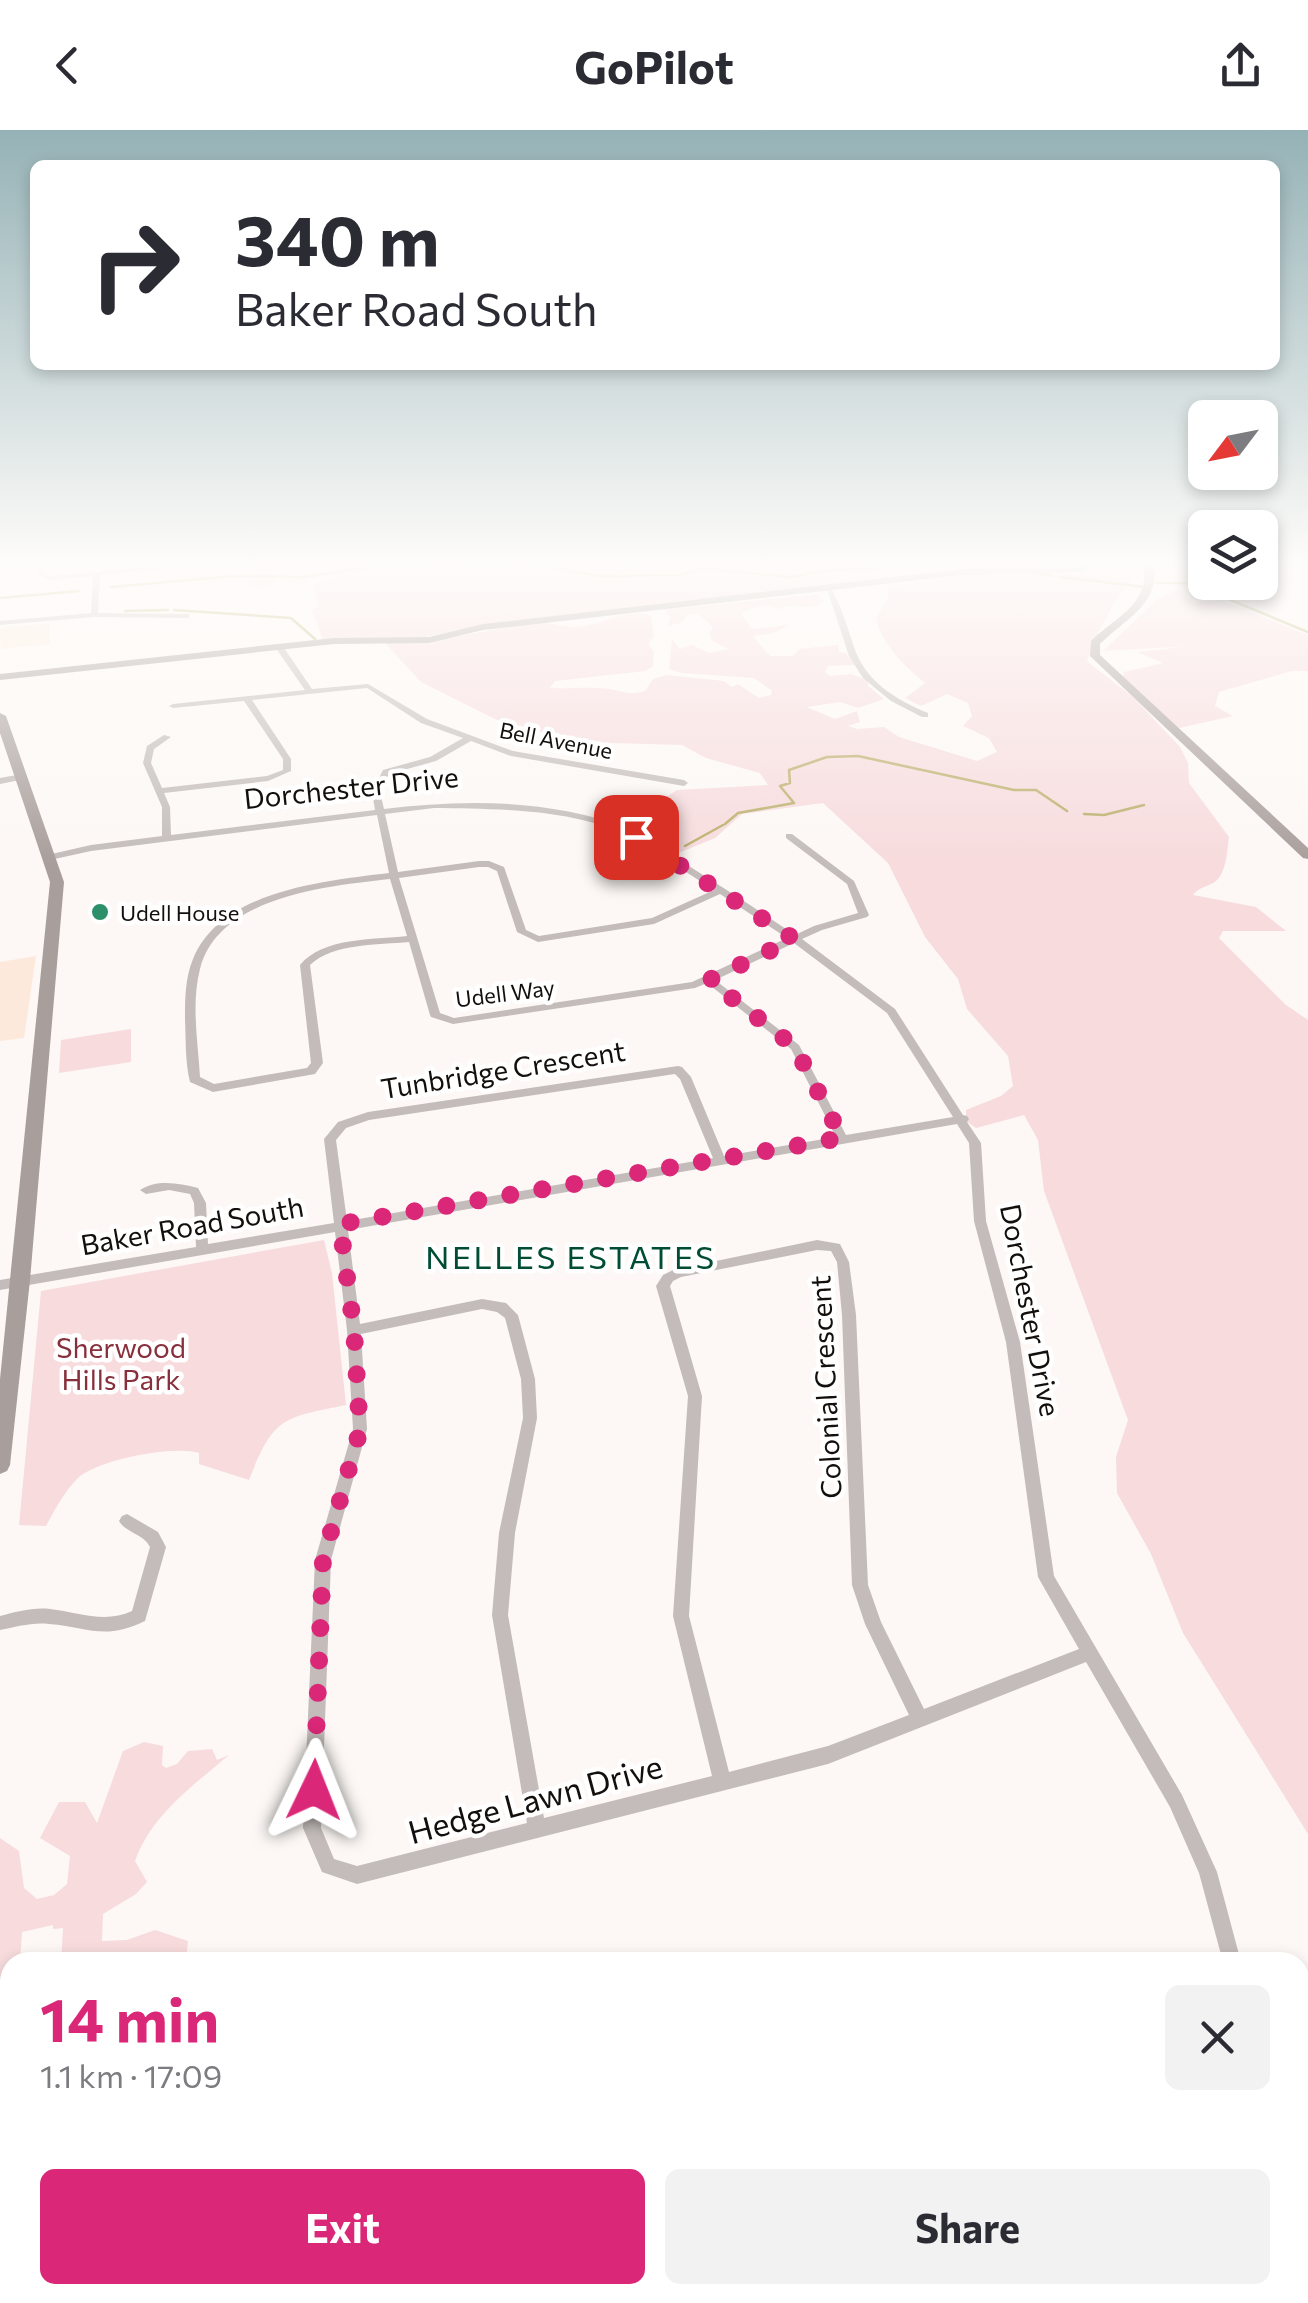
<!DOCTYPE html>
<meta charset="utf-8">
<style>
body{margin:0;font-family:Commissioner,sans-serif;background:#f2f2f3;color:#2b2b33;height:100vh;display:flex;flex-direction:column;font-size:38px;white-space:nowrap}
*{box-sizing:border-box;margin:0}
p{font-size:32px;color:#7c7c81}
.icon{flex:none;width:55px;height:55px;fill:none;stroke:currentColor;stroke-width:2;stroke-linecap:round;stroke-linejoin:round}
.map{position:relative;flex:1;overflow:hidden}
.details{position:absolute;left:0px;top:1822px;width:1310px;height:352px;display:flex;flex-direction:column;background:#fff;border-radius:30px 30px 0 0;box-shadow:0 5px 15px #0003}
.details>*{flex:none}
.banner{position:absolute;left:30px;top:30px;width:1250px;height:210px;border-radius:15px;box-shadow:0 5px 15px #0003;background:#fff;color:#2b2b33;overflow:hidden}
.needle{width:65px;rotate:238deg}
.fabs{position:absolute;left:1188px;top:270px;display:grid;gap:20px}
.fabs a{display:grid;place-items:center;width:90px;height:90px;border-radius:15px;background:#fff;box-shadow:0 5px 15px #0003;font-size:50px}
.pin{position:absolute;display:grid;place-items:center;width:85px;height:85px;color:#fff;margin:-42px;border-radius:20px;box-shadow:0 5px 15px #0006}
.me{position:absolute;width:110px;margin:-55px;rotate:2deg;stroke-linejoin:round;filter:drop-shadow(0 0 8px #0008)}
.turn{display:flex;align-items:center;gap:35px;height:210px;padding:0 40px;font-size:45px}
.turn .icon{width:130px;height:130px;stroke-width:2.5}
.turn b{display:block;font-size:70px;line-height:85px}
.round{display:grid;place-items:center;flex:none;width:105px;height:105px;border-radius:15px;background:#f2f2f3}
.head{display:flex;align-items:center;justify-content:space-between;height:170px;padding:0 40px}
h1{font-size:60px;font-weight:700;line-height:75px;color:#db2777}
.action{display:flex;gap:20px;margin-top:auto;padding:20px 40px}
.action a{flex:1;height:115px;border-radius:15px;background:#db2777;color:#fff;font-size:40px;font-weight:700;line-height:115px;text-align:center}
.action a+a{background:#f2f2f3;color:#2b2b33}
header{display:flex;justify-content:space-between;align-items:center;height:130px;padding:0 40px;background:#fff;font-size:45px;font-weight:700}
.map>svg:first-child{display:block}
</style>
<header><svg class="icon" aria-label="back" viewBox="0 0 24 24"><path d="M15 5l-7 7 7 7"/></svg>GoPilot<svg class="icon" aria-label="share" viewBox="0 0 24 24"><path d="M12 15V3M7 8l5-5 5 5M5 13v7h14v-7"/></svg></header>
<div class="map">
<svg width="1308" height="2173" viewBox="0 0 1308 2173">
<rect width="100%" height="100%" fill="#fdf8f5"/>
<path fill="#fde9db" d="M50,493V514L1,519L0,498Z
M36,826L24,908L0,911V832Z
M10,1953V2064L0,2066V1956Z
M10,2132V2165H98V2173H0V2134Z"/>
<path fill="#f7dbdd" d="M261,430H926L877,450L509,491L419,508L323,510L312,480L319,476L313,455L332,447V442L309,446L301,455L275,448L276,453L259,458L251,455L249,449L236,453Z
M941,430H1097L1089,435H1066L1071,438L967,439Z
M1099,437L1128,438L1142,445C1116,458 1097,505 1087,531L1134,568L1180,617L1188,633L1189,653L1229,707C1227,720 1227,741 1216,751C1208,757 1200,756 1193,765L1256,777L1286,801H1223L1219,808L1286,875L1308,890V1704L1183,1503L1151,1424L1117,1363L1116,1327L1128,1290L1044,1061L1038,1010L1024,985L976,998L966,991V980L1001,966L1013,956L1008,926L967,879L958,849L925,807L888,733L823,673L742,684L715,708L676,724L623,696L677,660L768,655L760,643L706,628L682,615L577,612L497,590L421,552L385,513C436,514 487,499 538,493C554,492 569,499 584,496C606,493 627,478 651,486L654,507L648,514L654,521L653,536L645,541L555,551L550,558C567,559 582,557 598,558C617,558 626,567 645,561L653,549L666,545L724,551L732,557L738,554L759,568L771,565L772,561L754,548L682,543L669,539L672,509L680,519L692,515L709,523L728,519L711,510L709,503L713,497L698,484H688L681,493L667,496L671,488L665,480L817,464L824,471C809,484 796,470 779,479L763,475L741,483L752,499L789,495L774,503L753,506L770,526H793L799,519L838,515L839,522L846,523L855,535L828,536L825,542L830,546L851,544L868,550V556L884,569L858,578L840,572L807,577L835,589L857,581L860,592L848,596L857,599L884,597L899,607L977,631L997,622L989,608L963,596L972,586L968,573L947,564L921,576L905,568L925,553C905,537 881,513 876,488L888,468L887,456L990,442L1069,443Z
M1178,460L1193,473L1221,470L1308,505V541H1292L1219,562L1215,576L1233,586L1179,598L1122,550L1124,542L1163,533L1137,522L1191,516L1103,521L1157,469Z
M131,899V932L59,943L61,910Z
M324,1110L332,1143L346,1275C283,1288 274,1286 249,1350L199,1334V1323C173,1315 96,1330 77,1349C64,1362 54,1381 46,1396L19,1395L41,1161Z
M144,1612L163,1616L162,1635L166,1638L177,1634L188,1621L212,1619L217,1630L229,1625C193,1656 152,1684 135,1731L147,1752L136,1764L103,1784L102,1811L127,1810L155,1800L188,1811L186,1832H61L63,1798L53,1799V1795L22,1802L20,1832H10L0,1849V1708L19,1721L24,1758L37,1769L54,1765L67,1754L70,1726L40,1708L59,1672H85L97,1693L123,1621Z"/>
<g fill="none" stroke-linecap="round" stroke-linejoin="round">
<path stroke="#baaf6b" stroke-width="2.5" d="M991,430L1013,438
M620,442L642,430
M1031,443L1053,446
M1060,447L1145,457
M1156,453H1189
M111,457L235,446L304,447L387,435L448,433L539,435L598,446L679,445L704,439L791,447L821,441L874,439L898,430
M1199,457L1308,502
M0,468L79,461
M174,480L291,488L315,509
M125,481L168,480
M1084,684L1104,685L1144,675
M725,694L738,683L794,673L780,656L790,653L789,640L827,627L858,626L1014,660H1036L1067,681
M685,716L723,695"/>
<path fill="#c3bcba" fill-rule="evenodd" d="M39,430H45L44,444L51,446L210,431L213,433L210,435L100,445L98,483L186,484H189V488L94,487L0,495V491L91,483L93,446L51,450L38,445Z
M827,459H831C842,477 847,497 854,517C865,551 896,570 928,583V587H922L891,571L863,548L849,526Z
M276,515H282L312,559L368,554L427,589L513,621L684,650L688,653L684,656L511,626L471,611L436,631L389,644L380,662L384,679C464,669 550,669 627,698C650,707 671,724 692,738C727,760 761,782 795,805L814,796L858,783L847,754L786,708V704H792L854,751L869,785L867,787L822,800L802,809L895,879L963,985L967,986L969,989L967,992L981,1013L986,1091L1020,1212L1054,1446L1182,1665L1217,1742L1241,1832H1223L1199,1743L1170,1677L1086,1532L828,1634L357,1754L322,1742L303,1698L315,1430L353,1299L347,1200L335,1102L0,1160V1150L196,1117L194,1073L190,1064L169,1060L146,1064L140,1060C157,1049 178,1053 198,1058L206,1073L208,1114L334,1093L324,1009L338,992L368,982L678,936L682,937L691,947L724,1026L836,1007L791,919L707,853L695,858L453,894L431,887L430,885L409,812C378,815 333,813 310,835L323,933L315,944L213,962L190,952C185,933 186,910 185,890C185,870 185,848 193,829C221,760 325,751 389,743L377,685L91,721L50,730L45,727L47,725L91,715L162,706V677L143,633L147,616L164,605L171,607L154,619L151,633L162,658L267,646L283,640V629L244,571L173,578L169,576L173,574L305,560L275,517ZM367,558L421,593L463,608L430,627L383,640L372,662L375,680L171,705L170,677L164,663L268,651L291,641V629L252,570ZM434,678C496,679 578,678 634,709L606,722L603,729L605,731L621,735L655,722L714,760L652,788L539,806L526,800L504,737L489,731H479L398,742L385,684ZM640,713L649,718L620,729L613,727ZM479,737H488L497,741L517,802L538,812L654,794L720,764L787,808L692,852L454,888L440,883L399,748ZM390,749L407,806C373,810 323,807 300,835L311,933L307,938L214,954L200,947C198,912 191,874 200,839C218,766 328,756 390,749ZM794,813L887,883L953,987L846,1005L799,915L715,850ZM675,944L680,949L713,1028L347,1091L336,1010L346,998L369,990ZM957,994L969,1013L974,1091L1006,1212L1038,1447L1079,1519L924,1579L881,1492L868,1455L856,1185L849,1132L840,1114L817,1110L673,1140L663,1145L656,1156L688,1266L673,1486L712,1646L544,1688L508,1485L515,1403L537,1288L535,1249L518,1185L506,1173L482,1169L360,1194L348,1100ZM817,1120L831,1121L837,1132L842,1185L852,1455L865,1494L909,1585L828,1616L729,1642L689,1486L702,1266L670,1156L673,1151L681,1147ZM482,1179L497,1182L505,1188L521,1249L523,1288L499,1403L492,1485L527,1693L357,1736L334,1729L321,1698L331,1430L367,1299L361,1204Z
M22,644L25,645V649L0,654V648Z
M127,1384L158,1402L166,1417L145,1491C104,1511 89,1497 49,1494C32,1492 16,1497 0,1500V1486C16,1482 33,1477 50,1479C78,1482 105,1494 132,1481L150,1417C144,1404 126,1403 119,1391L122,1386Z
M938,1822H973L980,1825L983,1832H929L931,1825Z
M1300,2039L1308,2044V2078L1300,2073Z
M10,2079V2101L0,2103V2081Z
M520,2165H542L544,2173H522Z"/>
<path fill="#a89e9b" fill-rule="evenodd" d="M1095,430H1108L1082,442L962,445L483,500L429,513L334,514L0,550V544L334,508L429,507L483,494L962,439L1081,436Z
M1143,430H1153C1162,474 1127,487 1100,514V525L1308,718V729L1303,728L1090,526L1091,511C1118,485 1152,474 1143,430Z
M0,583L6,586L64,752L30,1150L10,1335L7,1341L0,1344V1249L50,752L0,603Z"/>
</g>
<linearGradient id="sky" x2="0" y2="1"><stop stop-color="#95b2b6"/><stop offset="0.59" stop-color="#fefcfa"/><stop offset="1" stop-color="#fefcfa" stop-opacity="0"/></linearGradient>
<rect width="1308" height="734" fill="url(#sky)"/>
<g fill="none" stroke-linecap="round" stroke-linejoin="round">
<path stroke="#db2777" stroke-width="18" stroke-dasharray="0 32.4" d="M314,1660L323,1430L360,1300L354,1200L340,1094L842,1008L795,917L709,850L794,809L636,707"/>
</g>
<circle fill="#2e906a" stroke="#fff" stroke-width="4" cx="100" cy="782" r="10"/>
<g text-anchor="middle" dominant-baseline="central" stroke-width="9" stroke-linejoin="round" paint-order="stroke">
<g font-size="22" fill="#130f0c" stroke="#fff">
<text transform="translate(556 610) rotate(11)">Bell Avenue</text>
<text transform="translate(505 863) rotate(-7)">Udell Way</text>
</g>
<g font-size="22" fill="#130f0c" stroke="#fff" text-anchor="start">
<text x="120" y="782">Udell House</text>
</g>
<g font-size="28" fill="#130f0c" stroke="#fff">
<text transform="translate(351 657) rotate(-6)">Dorchester Drive</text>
<text transform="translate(503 939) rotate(-9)">Tunbridge Crescent</text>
<text transform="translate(192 1095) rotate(-10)">Baker Road South</text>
<text transform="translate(1031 1180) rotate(79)">Dorchester Drive</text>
<text transform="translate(825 1257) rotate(-93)">Colonial Crescent</text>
</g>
<g font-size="28" fill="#87303c" stroke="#fff">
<text x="121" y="1217">Sherwood<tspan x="121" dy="32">Hills Park</tspan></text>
</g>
<g font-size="32" letter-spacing="2.5" fill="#004c34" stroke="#fff">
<text x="571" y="1126">NELLES ESTATES</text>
</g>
<g font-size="32" fill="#130f0c" stroke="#fff">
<text transform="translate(535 1668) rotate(-15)">Hedge Lawn Drive</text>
</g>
</g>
</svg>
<div class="fabs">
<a><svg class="needle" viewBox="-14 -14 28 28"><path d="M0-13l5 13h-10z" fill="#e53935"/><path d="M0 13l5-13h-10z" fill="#7c7c81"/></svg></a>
<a><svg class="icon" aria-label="layers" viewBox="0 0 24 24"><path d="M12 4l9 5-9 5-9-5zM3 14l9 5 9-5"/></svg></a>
</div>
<div class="pin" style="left:636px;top:707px;background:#d93025"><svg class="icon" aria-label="arrive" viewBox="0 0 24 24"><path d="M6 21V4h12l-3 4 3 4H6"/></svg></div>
<svg class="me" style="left:314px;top:1660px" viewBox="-20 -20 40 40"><path d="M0-17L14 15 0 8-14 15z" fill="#db2777" stroke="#fff" stroke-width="4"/></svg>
<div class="banner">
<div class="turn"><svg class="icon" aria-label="right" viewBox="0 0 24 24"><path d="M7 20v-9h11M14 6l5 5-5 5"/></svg><div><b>340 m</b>Baker Road South</div></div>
</div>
<section class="details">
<div class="head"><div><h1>14 min</h1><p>1.1 km · 17:09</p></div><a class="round"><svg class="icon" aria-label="close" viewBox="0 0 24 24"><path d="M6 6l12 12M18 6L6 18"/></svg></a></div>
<div class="action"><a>Exit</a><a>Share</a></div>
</section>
</div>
